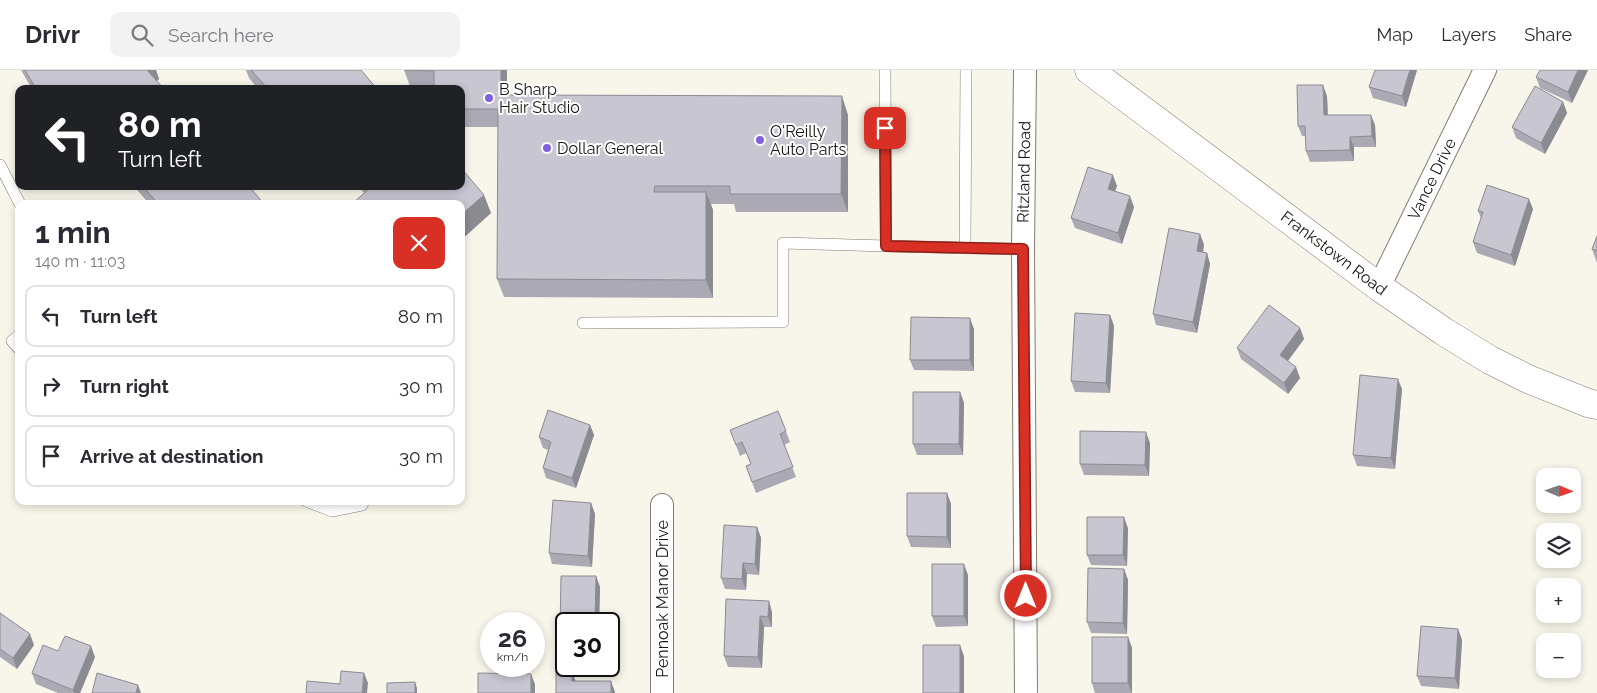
<!DOCTYPE html>
<meta charset="utf-8">
<style>
body{margin:0;font-family:Raleway,sans-serif;background:#f2f2f3;color:#2b2b33;height:100vh;display:flex;flex-direction:column;font-size:19px;white-space:nowrap}
*{box-sizing:border-box;margin:0}
p{font-size:16px;color:#7c7c81}
.icon{flex:none;width:28px;height:28px;fill:none;stroke:currentColor;stroke-width:2;stroke-linecap:round;stroke-linejoin:round}
.map{position:relative;flex:1;overflow:hidden}
.sheet{position:absolute;left:15px;top:130px;width:450px;height:305px;display:flex;flex-direction:column;background:#fff;border-radius:10px;box-shadow:0 2px 8px #0003}
.sheet>*{flex:none}
.hud{position:absolute;left:15px;top:15px;width:450px;height:105px;border-radius:10px;box-shadow:0 2px 8px #0003;background:#202124;color:#fff;overflow:hidden}
.needle{width:32px;rotate:92deg}
.tools{position:absolute;left:1536px;top:398px;display:grid;gap:10px}
.tools a{display:grid;place-items:center;width:45px;height:45px;border-radius:10px;background:#fff;box-shadow:0 2px 8px #0003;font-size:25px}
.speed{position:absolute;left:480px;top:542px;display:flex;gap:10px;font-size:25px;font-weight:700;text-align:center}
.speed>*{display:grid;place-content:center;width:65px;height:65px;border-radius:50%;background:#fff;box-shadow:0 2px 8px #0003;line-height:1}
.speed small{font-size:12px;font-weight:400}
.speed .limit{border:2px solid #111;border-radius:8px;background:#fff;color:#111}
.pin{position:absolute;display:grid;place-items:center;width:42px;height:42px;color:#fff;margin:-21px;border-radius:10px;box-shadow:0 2px 8px #0006}
.me{position:absolute;width:55px;margin:-28px;rotate:0deg;stroke-linejoin:round;filter:drop-shadow(0 0 4px #0008)}
.turn{display:flex;align-items:center;gap:18px;height:105px;padding:0 20px;font-size:22px}
.turn .icon{width:65px;height:65px;stroke-width:2.5}
.turn b{display:block;font-size:35px;line-height:42px}
.round{display:grid;place-items:center;flex:none;width:52px;height:52px;border-radius:10px;background:#f2f2f3}
.overview{display:flex;align-items:center;justify-content:space-between;height:85px;padding:0 20px}
h1{font-size:30px;font-weight:700;line-height:38px}
ul{padding:0;list-style:none}
li{display:flex;align-items:center;gap:15px;height:62px;margin:0 10px 8px;padding:0 10px;border:2px solid #e1e1e2;border-radius:10px}
li div{flex:1}
li b{display:block;font-size:19px}
li em{font-style:normal}
header{display:flex;align-items:center;gap:30px;box-sizing:border-box;height:70px;padding:0 25px;background:#fff;border-bottom:1px solid #e1e1e2}
header strong{font-size:24px}
nav{display:flex;gap:28px;margin-inline-start:auto;font-size:18px}
.search{width:350px;height:45px;background:#f2f2f3;display:flex;align-items:center;gap:12px;box-sizing:border-box;padding:0 18px;border-radius:10px;color:#7c7c81;font-size:19px}
.map>svg:first-child{display:block}
</style>
<header>
<strong>Drivr</strong>
<div class="search"><svg class="icon" aria-label="search" viewBox="0 0 24 24"><circle cx="10" cy="10" r="6"/><path d="M15 15l6 6"/></svg>Search here</div>
<nav><a>Map</a><a>Layers</a><a>Share</a></nav>
</header>
<div class="map">
<svg width="1597" height="623" viewBox="0 0 1597 623">
<rect width="100%" height="100%" fill="#f8f5ea"/>
<g fill="none" stroke-linecap="round" stroke-linejoin="round">
<defs>
<path id="lane" d="M885,0L886,176L965,178
M966,0L965,178L1023,179
M0,95L20,134
M583,253L783,252V173L886,176
M19,265L12,271L19,279
M306,431L332,441L362,435L364,431"/>
<path id="street" d="M1025,0L1023,179L1026,623
M1379,217L1485,0
M662,623V435"/>
<path id="primary" d="M1089,0L1379,217L1443,261L1490,290L1528,309L1588,333L1597,335"/>
</defs>
<use href="#lane" stroke="#807d73" stroke-width="12"/>
<use href="#street" stroke="#807d73" stroke-width="24"/>
<use href="#primary" stroke="#807d73" stroke-width="29"/>
<use href="#lane" stroke="#fff" stroke-width="11"/>
<use href="#street" stroke="#fff" stroke-width="22"/>
<use href="#primary" stroke="#fff" stroke-width="28"/>
</g>
<path fill="#abaab4" d="M21,0H156L159,9L157,11L164,19H32Z
M246,0H361L377,19H258L249,8Z
M404,0H507V25L848,45V142H736L734,134H711L713,140V228L504,227L497,209L498,57H461V19H411Z
M1417,0L1406,37L1373,28L1369,17Z
M1588,0L1572,33L1540,18L1536,7Z
M1327,26L1328,45L1375,55L1376,77H1354V91L1310,92L1306,81V66H1302L1298,56Z
M1563,32L1567,43L1545,84L1516,68L1512,57Z
M462,99L491,143L461,170V134L364,123L358,116H461Z
M134,116H249L264,134H149Z
M1117,116L1115,121L1134,137L1122,174L1075,158L1071,148Z
M1533,139L1515,196L1477,183L1473,172L1481,148L1478,141Z
M1200,164L1204,175L1203,182L1207,183L1210,194L1197,263L1156,255L1153,244Z
M1597,166V193L1592,179Z
M1110,245L1114,256L1110,323L1075,322L1071,311Z
M1300,258L1304,269L1288,291L1300,308L1288,324L1241,289L1237,278Z
M974,259V301L914,300L910,290Z
M1402,319L1395,399L1357,396L1353,385Z
M960,322L964,333L963,385H917L913,374Z
M778,341L790,372L784,375L796,407L756,423L746,396L751,394L746,383L740,386L730,360Z
M590,355L594,365L576,418L546,408L543,398L548,380L543,378L539,367Z
M1150,373L1149,406L1084,405L1080,394Z
M947,423L951,434V478L911,477L907,466Z
M591,433L595,444L592,497L552,494L549,483Z
M757,457L761,468L759,505L747,504L746,520L725,519L721,508Z
M1128,458L1127,496L1091,495L1087,485Z
M1124,499L1128,510L1127,564L1091,563L1087,552Z
M968,505V556L936,557L932,546Z
M596,506L600,517L599,554H566V570H564L560,560Z
M726,529L772,542V557H764L762,598L728,597L724,586Z
M0,543L34,575L17,599L0,587Z
M1458,559L1462,570L1459,619L1421,616L1417,606Z
M1128,567L1132,578V623H1095L1092,613Z
M58,581L95,587L80,623H58L36,614L32,603Z"/>
<path fill="#8b8b92" d="M146,0H156L159,9L151,16Z
M501,0H507V44L501,25Z
M1410,0H1417L1406,37L1402,26Z
M1578,0H1588L1572,33L1568,22Z
M1323,15L1327,26L1328,56L1324,45Z
M842,26L848,45V142L841,124Z
M1563,32L1567,43L1545,84L1541,73Z
M1371,45L1375,55L1376,77L1372,66Z
M1350,67L1354,77V91L1350,80Z
M1113,105L1117,116L1112,129L1108,119Z
M706,122L713,140V228L706,210Z
M484,125L491,143L461,170V145Z
M1130,126L1134,137L1122,174L1118,163Z
M1529,129L1533,139L1515,196L1511,185Z
M1200,164L1204,175L1201,192L1197,181Z
M1207,183L1210,194L1197,263L1193,252Z
M1110,245L1114,256L1110,323L1106,313Z
M970,248L974,259V301L970,290Z
M1300,258L1304,269L1284,296L1280,285Z
M1296,297L1300,308L1288,324L1284,313Z
M1398,309L1402,319L1395,399L1391,388Z
M960,322L964,333L963,385L959,374Z
M590,355L594,365L576,418L572,408Z
M1146,362L1150,373L1149,406L1145,395Z
M947,423L951,434V478L947,467Z
M591,433L595,444L592,497L588,486Z
M1124,447L1128,458L1127,496L1123,485Z
M757,457L761,468L759,505L755,494Z
M743,493L747,504L746,520L742,509Z
M964,494L968,505V556L964,546Z
M1124,499L1128,510L1127,564L1123,553Z
M596,506L600,517L599,554H595Z
M769,531L772,542V557L768,547Z
M760,546L764,557L762,598L758,587Z
M1458,559L1462,570L1459,619L1455,608Z
M30,564L34,575L17,599L13,588Z
M1128,567L1132,578V623L1128,613Z
M960,575L964,586V623H960Z
M91,576L95,587L80,623H74L73,620Z
M572,601L576,612L572,611Z
M364,603L368,613L367,623H362Z
M531,604L535,614V623H531Z
M611,611L615,622V623H611Z
M415,612L417,618V623H415Z
M138,615L141,623H136Z"/>
<path fill="#c7c6d1" stroke="#8b8b92" d="M25,0H147L164,19H36Z
M251,0H361L377,19H268Z
M404,0H501V25L842,26L841,124H730V116H655L654,122H706V210L497,209L498,39H461V19H434V1Z
M1375,0H1410L1402,26L1369,17Z
M1540,0H1578L1568,22L1536,7Z
M1297,15H1323L1324,45H1371L1372,66L1350,67V80L1306,81L1305,56H1298Z
M1535,16L1563,32L1541,73L1512,57Z
M1088,97L1113,105L1108,119L1130,126L1118,163L1071,148Z
M461,98L484,125L461,145V134H352L370,118L368,116H461Z
M1487,115L1529,129L1511,185L1473,172L1483,142L1478,141Z
M143,116H249L264,134H158Z
M1169,158L1200,164L1197,181L1207,183L1193,252L1153,244Z
M1597,166V181L1592,179Z
M1269,235L1300,258L1280,285L1296,297L1284,313L1237,278Z
M1075,243L1110,245L1106,313L1071,311Z
M911,247L970,248V290H910Z
M1360,305L1398,309L1391,388L1353,385Z
M913,322H960L959,374H913Z
M548,340L590,355L572,408L543,398L551,372L539,367Z
M778,341L786,361L780,364L793,397L752,412L746,396L751,394L742,372L736,375L730,360Z
M1080,361L1146,362L1145,395L1080,394Z
M907,423H947V467L907,466Z
M553,430L591,433L588,486L549,483Z
M1087,447H1124L1123,485H1087Z
M724,455L757,457L755,494L743,493L742,509L721,508Z
M932,494H964V546H932Z
M1088,498L1124,499L1123,553L1087,552Z
M561,506H596L595,554H566V560H560Z
M726,529L769,531L768,547L760,546L758,587L724,586Z
M0,543L30,564L13,588L0,579Z
M1421,556L1458,559L1455,608L1417,606Z
M65,566L91,576L73,620L32,603L43,575L58,581Z
M1092,567H1128V613H1092Z
M923,575H960V623H923Z
M341,601L364,603L362,623H306L307,611L340,614Z
M556,601H572V611H611V623H556Z
M97,603L138,615L136,623H92Z
M478,603L531,604V623H478Z
M415,612V623H387V613Z"/>
<g fill="none" stroke-linecap="round" stroke-linejoin="round">
<defs>
<path id="route" d="M885,58L886,176L1023,179L1026,526"/>
</defs>
<use href="#route" stroke="#8d1f18" stroke-width="12"/>
<use href="#route" stroke="#d93025" stroke-width="9"/>
</g>
<g fill="#7e61dc" stroke="#fff" stroke-width="2">
<circle cx="489" cy="28" r="5"/>
<circle cx="760" cy="70" r="5"/>
<circle cx="547" cy="78" r="5"/>
</g>
<g text-anchor="middle" dominant-baseline="central" stroke-width="4" stroke-linejoin="round" paint-order="stroke">
<g font-size="16" fill="#151410" stroke="#fff" text-anchor="start">
<text x="499" y="19">B Sharp<tspan x="499" dy="18">Hair Studio</tspan></text>
<text x="770" y="61">O'Reilly<tspan x="770" dy="18">Auto Parts</tspan></text>
<text x="557" y="78">Dollar General</text>
</g>
<g font-size="16" fill="#151410" stroke="#fff">
<text transform="translate(1024 102) rotate(-89)">Ritzland Road</text>
<text transform="translate(1432 109) rotate(-64)">Vance Drive</text>
<text transform="translate(1334 183) rotate(37)">Frankstown Road</text>
<text transform="translate(662 529) rotate(-90)">Pennoak Manor Drive</text>
</g>
</g>
</svg>
<div class="tools">
<a><svg class="needle" viewBox="-14 -14 28 28"><path d="M0-13l5 13h-10z" fill="#e53935"/><path d="M0 13l5-13h-10z" fill="#7c7c81"/></svg></a>
<a><svg class="icon" aria-label="layers" viewBox="0 0 24 24"><path d="M12 4l9 5-9 5-9-5zM3 14l9 5 9-5"/></svg></a>
<a>+</a>
<a>−</a>
</div>
<div class="speed"><div>26<small>km/h</small></div><div class="limit">30</div></div>
<div class="pin" style="left:885px;top:58px;background:#d93025"><svg class="icon" aria-label="arrive" viewBox="0 0 24 24"><path d="M6 21V4h12l-3 4 3 4H6"/></svg></div>
<svg class="me" style="left:1026px;top:526px" viewBox="-20 -20 40 40"><circle r="17" fill="#d93025" stroke="#fff" stroke-width="3"/><path d="M0-11L8 9 0 5-8 9z" fill="#fff"/></svg>
<div class="hud">
<div class="turn"><svg class="icon" aria-label="left" viewBox="0 0 24 24"><path d="M17 20v-9H6M10 6l-5 5 5 5"/></svg><div><b>80 m</b>Turn left</div></div>
</div>
<section class="sheet">
<div class="overview"><div><h1>1 min</h1><p>140 m · 11:03</p></div><a class="round" style="background:#d93025;color:#fff"><svg class="icon" aria-label="close" viewBox="0 0 24 24"><path d="M6 6l12 12M18 6L6 18"/></svg></a></div>
<ul>
<li><svg class="icon" aria-label="left" viewBox="0 0 24 24"><path d="M17 20v-9H6M10 6l-5 5 5 5"/></svg><div><b>Turn left</b></div><em>80 m</em></li>
<li><svg class="icon" aria-label="right" viewBox="0 0 24 24"><path d="M7 20v-9h11M14 6l5 5-5 5"/></svg><div><b>Turn right</b></div><em>30 m</em></li>
<li><svg class="icon" aria-label="arrive" viewBox="0 0 24 24"><path d="M6 21V4h12l-3 4 3 4H6"/></svg><div><b>Arrive at destination</b></div><em>30 m</em></li>
</ul>
</section>
</div>
